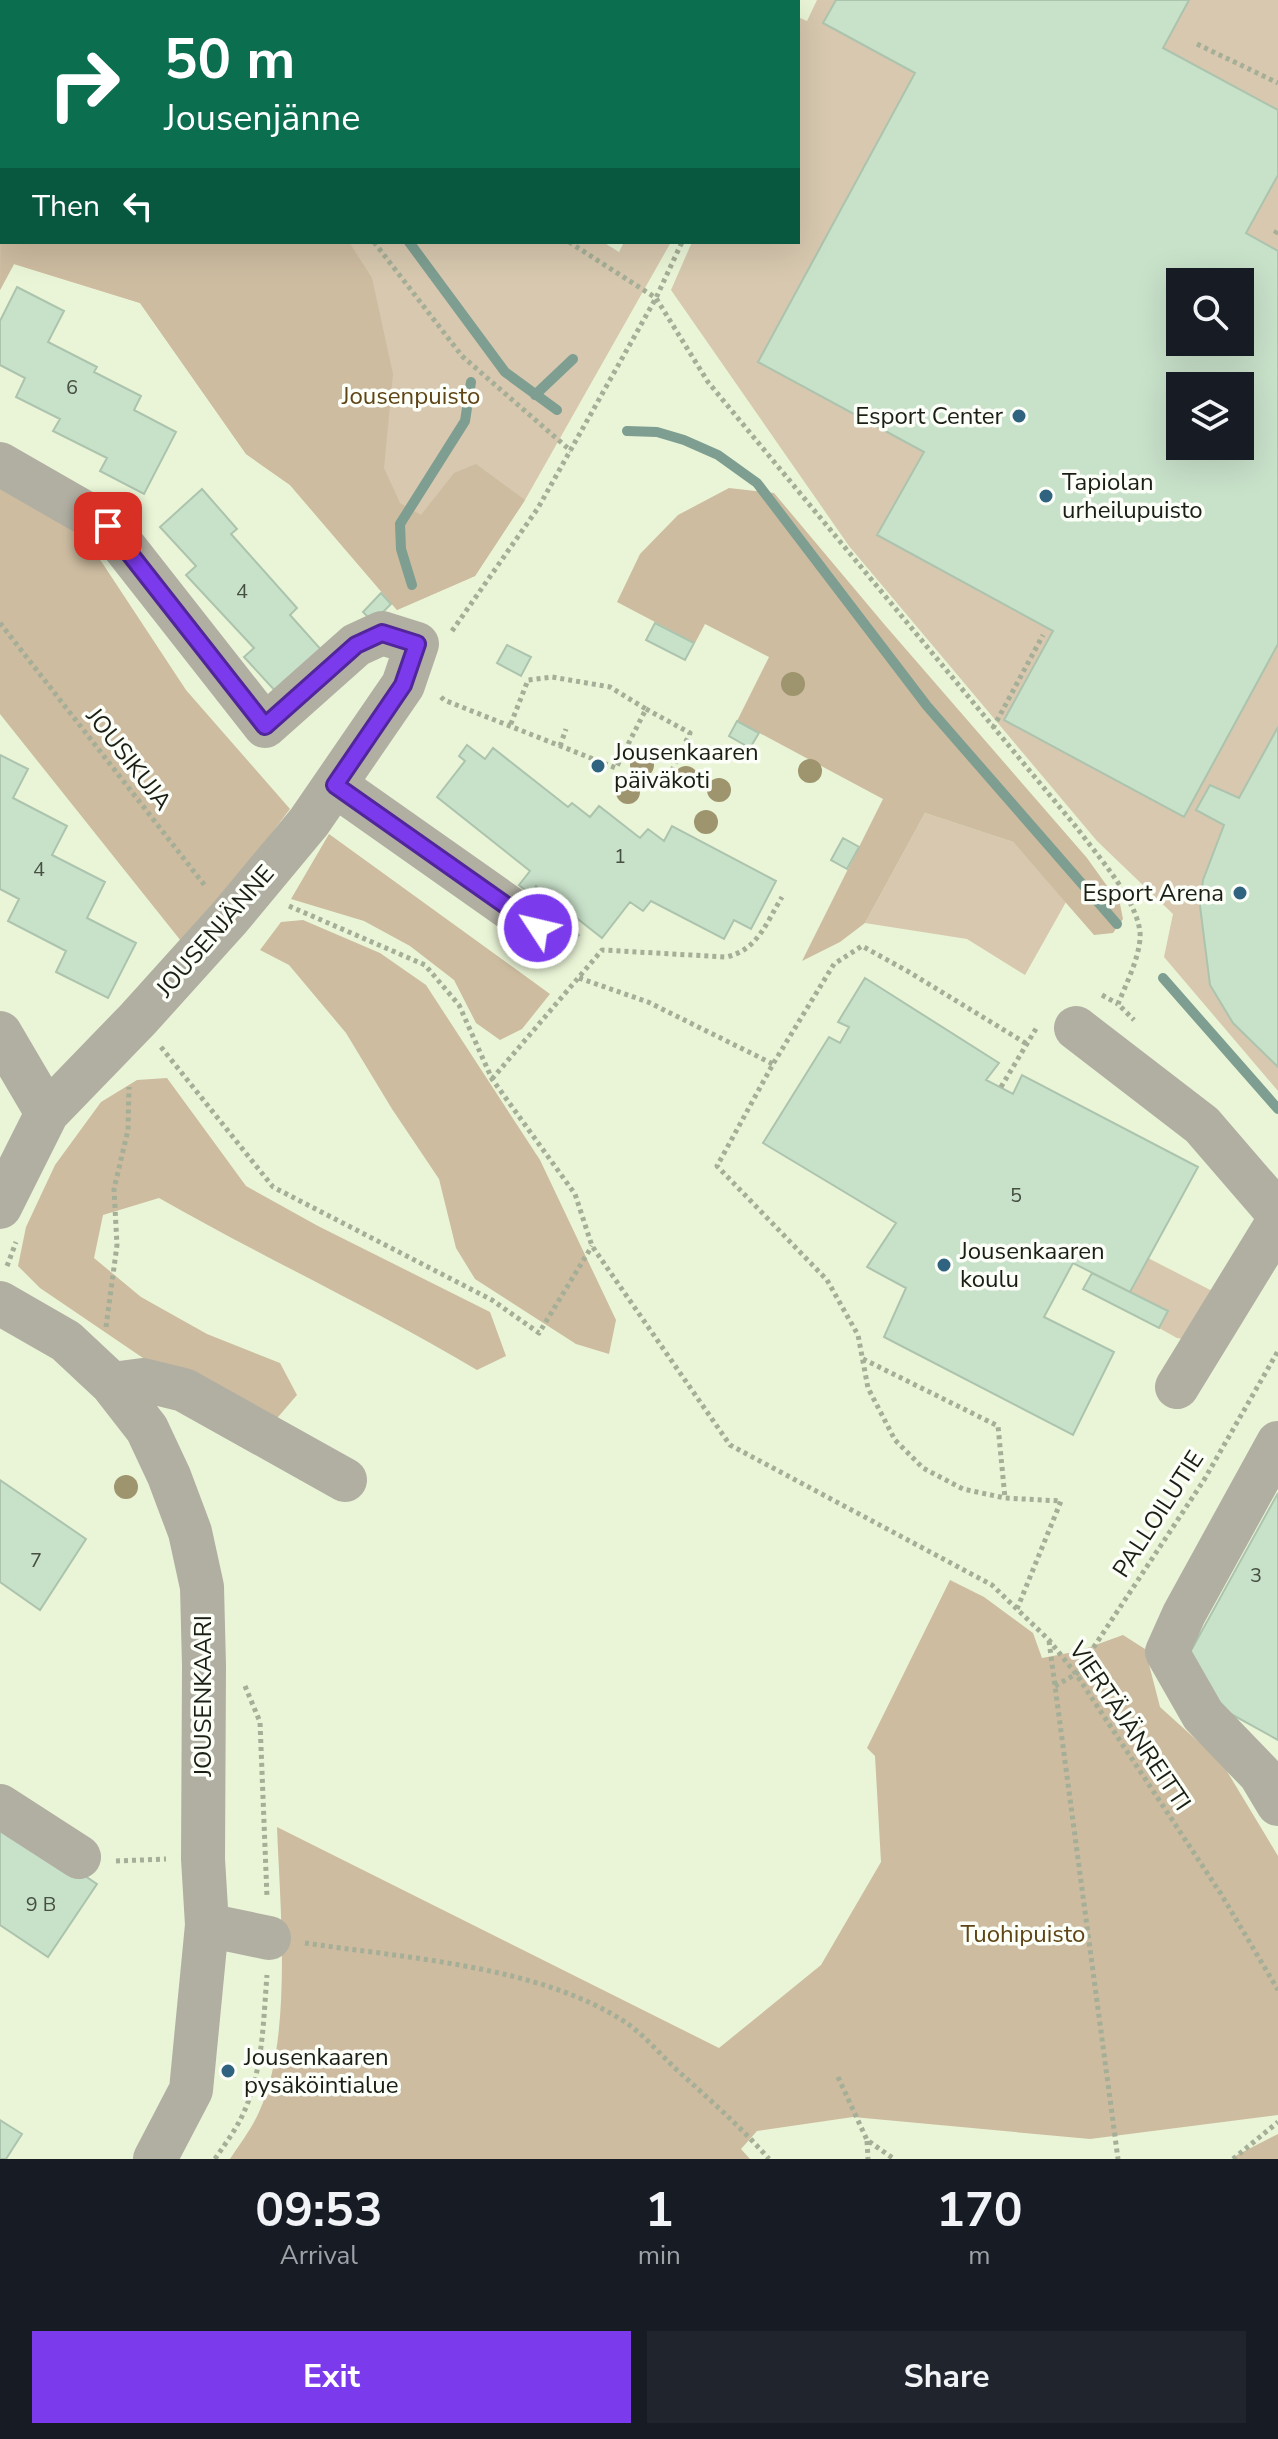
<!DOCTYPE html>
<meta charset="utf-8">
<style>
body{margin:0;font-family:"Nunito Sans",sans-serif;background:#20242c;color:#f1f3f6;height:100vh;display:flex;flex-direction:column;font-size:30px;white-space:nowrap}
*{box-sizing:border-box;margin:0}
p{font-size:26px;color:#9ea1a6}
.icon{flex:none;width:44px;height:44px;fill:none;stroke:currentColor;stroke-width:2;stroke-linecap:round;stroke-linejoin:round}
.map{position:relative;height:2159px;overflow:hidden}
.side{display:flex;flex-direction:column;background:#171b24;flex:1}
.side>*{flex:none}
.guide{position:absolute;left:0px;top:0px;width:800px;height:244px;box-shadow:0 8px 32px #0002;background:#0b6e4f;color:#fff;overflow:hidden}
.controls{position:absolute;left:1166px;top:268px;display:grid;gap:16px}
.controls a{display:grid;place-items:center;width:88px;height:88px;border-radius:0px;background:#171b24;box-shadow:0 8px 32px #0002;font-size:40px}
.pin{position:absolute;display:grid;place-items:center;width:68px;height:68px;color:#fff;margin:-34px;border-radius:16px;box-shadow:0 4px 12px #0006}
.me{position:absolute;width:88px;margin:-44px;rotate:305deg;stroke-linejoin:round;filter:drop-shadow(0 0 6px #0008)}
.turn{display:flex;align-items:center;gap:28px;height:168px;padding:0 32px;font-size:36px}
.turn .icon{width:104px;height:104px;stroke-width:2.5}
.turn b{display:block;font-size:56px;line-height:68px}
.then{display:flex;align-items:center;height:76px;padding:0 32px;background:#0003;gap:16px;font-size:30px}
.eta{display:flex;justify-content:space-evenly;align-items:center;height:136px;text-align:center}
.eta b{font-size:48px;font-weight:700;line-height:56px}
.primary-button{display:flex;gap:16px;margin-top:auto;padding:16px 32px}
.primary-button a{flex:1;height:92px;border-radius:0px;background:#7c3aed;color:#fff;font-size:32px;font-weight:700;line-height:92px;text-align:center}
.primary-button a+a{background:#20242c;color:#f1f3f6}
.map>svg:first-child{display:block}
</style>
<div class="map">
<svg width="1278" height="2159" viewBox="0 0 1278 2159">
<rect width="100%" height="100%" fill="#eaf5d7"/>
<path fill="#d7c8af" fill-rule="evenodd" d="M0,0H90L2,2V242H603L619,252L624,242H671L525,500L475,576L397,610L290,485L246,454L140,303L14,264L0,290Z
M97,0H334L337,2H93Z
M817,0H1278V1091L1164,957L1173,914L1097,841L849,546L671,290L692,242H798V17L807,21ZM1180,282H1240V342H1180ZM1180,386H1240V446H1180Z
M925,813L1013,842L1066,902L1025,975L967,939L865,923Z
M1148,1258L1224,1297L1188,1340L1177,1338L1159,1328L1167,1311L1130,1292Z"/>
<path fill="#cdbca0" d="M2,88V242H349L372,278L393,374L384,468L400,503L421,515L454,473L476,464L525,500L475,576L397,610L290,485L246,454L140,303L14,264L0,290Z
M0,457L61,508L101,561L186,690L290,809L185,946L0,714Z
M729,488L774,493L884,624L1087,858L1120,904L1123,919L1113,933L1094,935L1013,842L925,813L865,923L840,942L802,961L883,799L737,721L769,657L705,624L695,643L617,602L640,554L678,515Z
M329,834L550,994L522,1029L500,1040L476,1023L454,980L410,946L364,921L291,899Z
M303,920L380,953L426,985L540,1160L616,1320L609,1354L576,1344L475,1279L456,1248L439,1179L392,1109L346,1033L289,965L260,950L281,922Z
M167,1078L246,1186L318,1226L490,1312L506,1356L477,1370C373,1308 264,1258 159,1198L103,1215L94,1258L141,1297L207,1334L280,1363L297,1395L272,1424L171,1377L40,1288L18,1266L26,1227L55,1165L101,1102L137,1080Z
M950,1580L984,1597L1033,1633L1042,1658L1079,1651L1123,1635L1145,1649L1160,1707L1222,1763L1278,1856V2115L1090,2139L853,2117L757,2131L741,2149L750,2159H230C240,2144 252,2128 259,2112C293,2039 280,1908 277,1827L719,2048L821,1965L881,1862L875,1756L867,1748Z
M1278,2134V2159H1233L1237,2155Z"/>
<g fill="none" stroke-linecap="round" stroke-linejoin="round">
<path stroke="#7d9e91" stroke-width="10" d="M409,242L505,372L557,410
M535,395L573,359
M627,431L657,432L684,440L718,455L757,483L927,706L1117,924
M412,585L401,549L400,524L465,421L471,382
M1163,978L1278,1109"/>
</g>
<path fill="#c8e1c9" stroke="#acc4ad" stroke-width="2" fill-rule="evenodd" d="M441,0H755L753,2Z
M658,0H755L657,2Z
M836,0H1189L1163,48L1278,110V175L1246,233L1278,251V644L1184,817L1004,720L1053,631L877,535L924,452L758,362L915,73L823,23ZM1180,282H1240V342H1180ZM1180,386H1240V446H1180Z
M17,287L64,311L48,342L97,367L94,372L141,396L134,410L176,432L144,494L100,471L107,458L53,431L60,419L16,397L25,378L0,365V321Z
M202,489L237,529L231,534L297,608L290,615L324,653L279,695L244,657L254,648L186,575L196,566L160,527Z
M381,593L391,604L373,622L363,612Z
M655,623L694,643L685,660L646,640Z
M507,645L531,657L521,676L497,663Z
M737,721L759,733L750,748L729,736Z
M1278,727V1067L1233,1023L1210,985L1200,906L1203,880L1224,825L1196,810L1210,785L1239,798Z
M467,745L485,759L493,748L568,807L572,803L590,817L599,806L640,838L648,829L664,841L672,826L776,881L751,929L734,920L724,939L651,901L643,911L630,902L602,938L536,886L530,894L519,885L530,871L437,797L465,761L459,756Z
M0,755L28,769L13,798L67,826L52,855L105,882L87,918L136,943L108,998L56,972L66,951L8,921L19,899L0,889Z
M843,838L859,847L847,869L831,860Z
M566,924L579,935L558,959L545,948Z
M865,978L999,1063L986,1080L1013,1094L1022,1075L1198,1167L1130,1292L1073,1263L1044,1317L1114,1352L1073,1435L884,1337L906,1288L867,1267L896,1223L763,1143L829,1037L840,1043L849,1027L838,1022Z
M1092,1273L1168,1311L1159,1328L1083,1289Z
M0,1480L86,1539L40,1610L0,1582Z
M1278,1493V1740L1202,1698L1188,1656Z
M0,1819L97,1884L48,1957L0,1925Z
M0,2120L22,2134L6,2159H0Z"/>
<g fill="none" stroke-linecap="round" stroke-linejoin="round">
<path stroke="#a5ae96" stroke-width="5" stroke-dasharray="4 4" stroke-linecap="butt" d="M103,2L105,0
M790,2L791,0
M1197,44L1278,83
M0,57L2,56
M1275,234L1278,229
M374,242L462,356L571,451
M569,242L656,298L708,382L1077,828C1096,854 1143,906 1140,939C1138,961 1126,984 1118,1004L1134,1020
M0,623L206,887
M452,631L538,508L656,298L682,242
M441,697L444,700L616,768L646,709L610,687L552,677L528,680L510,726
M646,709L690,733L665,785
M993,728L1043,635
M560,746L566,729
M289,906L425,965L459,1005L492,1079L575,1194L592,1246L730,1445L992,1585L1049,1640L1076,1674L1221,1894L1278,1990
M579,978L648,1002L773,1064
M1102,995L1118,1004
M161,1047L273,1187L492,1300L539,1333L592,1246
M492,1079L602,950L726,957C758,950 766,923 782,897
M1001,1087L1037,1027
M7,1266L16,1242
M106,1327L117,1245L114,1189L128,1130L129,1087
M863,1359L998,1426L1005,1498
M1017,1609L1061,1501L1005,1498L963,1489L923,1468L895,1440L868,1388L858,1335L827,1280L717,1166L773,1064L834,964L862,946L909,972L1027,1044
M1049,1641L1118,2159
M245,1686L260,1722L267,1897
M1055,1686L1076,1674L1204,1480L1278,1351
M116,1861L166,1859
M305,1943C405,1958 543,1966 628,2024C646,2037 661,2055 677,2070C709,2099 741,2127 769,2159
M838,2077L867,2140L894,2159
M867,2141L868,2159
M215,2159C223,2147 232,2135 239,2122C263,2078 263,2024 267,1975
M1233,2159L1278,2122"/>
<path stroke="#b1afa2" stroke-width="44" d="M0,464L108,526L265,726L356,645L382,633L417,644L403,685L309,822L230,917L138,1019L47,1113L0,1207
M335,785L538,928
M1076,1028L1202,1125L1278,1213
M0,1033L47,1113
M0,1303L66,1341L112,1384L147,1429L169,1476L190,1532L202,1587L204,1666L203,1859L207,1925L191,2090L155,2159
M112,1384L143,1380L184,1390L345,1480
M1177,1387L1278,1222
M1278,1443L1184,1614L1167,1652L1203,1715L1260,1774L1278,1804
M0,1806L79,1857
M207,1925L269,1938"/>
</g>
<g fill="#9e946d">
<circle cx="793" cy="684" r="12"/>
<circle cx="642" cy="765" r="12"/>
<circle cx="810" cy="771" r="12"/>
<circle cx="686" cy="778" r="12"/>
<circle cx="719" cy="790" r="12"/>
<circle cx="628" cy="792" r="12"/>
<circle cx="706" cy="822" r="12"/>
<circle cx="126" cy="1487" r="12"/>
</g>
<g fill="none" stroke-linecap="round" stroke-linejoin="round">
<defs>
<path id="route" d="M108,526L265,726L356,645L382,633L417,644L403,685L335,785L538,928"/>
</defs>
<use href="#route" stroke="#51269a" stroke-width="20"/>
<use href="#route" stroke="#7c3aed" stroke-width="14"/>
</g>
<g fill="#2f637f" stroke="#fcfef8" stroke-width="3">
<circle cx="1019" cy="416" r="8"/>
<circle cx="1046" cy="496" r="8"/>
<circle cx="598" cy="766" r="8"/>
<circle cx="1240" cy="893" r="8"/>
<circle cx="944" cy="1265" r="8"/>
<circle cx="228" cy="2071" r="8"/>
</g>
<g text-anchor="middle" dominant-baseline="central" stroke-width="7" stroke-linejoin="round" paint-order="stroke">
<g font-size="20" fill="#464f40">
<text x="72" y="387">6</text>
<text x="242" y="591">4</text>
<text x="620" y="856">1</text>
<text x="39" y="869">4</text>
<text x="1016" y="1195">5</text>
<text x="36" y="1560">7</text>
<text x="1256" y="1575">3</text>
<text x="41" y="1904">9 B</text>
</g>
<g font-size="24" fill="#5f4516" stroke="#fcfef8">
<text x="411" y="396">Jousenpuisto</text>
<text x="1023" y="1934">Tuohipuisto</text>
</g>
<g font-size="24" fill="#1a1e13" stroke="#fcfef8" text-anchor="start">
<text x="1003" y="416" text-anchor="end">Esport Center</text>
<text x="1062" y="482">Tapiolan<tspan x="1062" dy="28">urheilupuisto</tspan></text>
<text x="614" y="752">Jousenkaaren<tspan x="614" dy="28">päiväkoti</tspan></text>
<text x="1224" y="893" text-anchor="end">Esport Arena</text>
<text x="960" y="1251">Jousenkaaren<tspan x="960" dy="28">koulu</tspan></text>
<text x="244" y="2057">Jousenkaaren<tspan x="244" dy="28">pysäköintialue</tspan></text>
</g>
<g font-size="24" fill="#1a1e13" stroke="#fcfef8">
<text transform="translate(129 759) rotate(52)">JOUSIKUJA</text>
<text transform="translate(215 931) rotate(-49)">JOUSENJÄNNE</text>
<text transform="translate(1158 1514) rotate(-57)">PALLOILUTIE</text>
<text transform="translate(203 1696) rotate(-90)">JOUSENKAARI</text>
<text transform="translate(1130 1726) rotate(56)">VIERTÄJÄNREITTI</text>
</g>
</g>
</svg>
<div class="controls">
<a><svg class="icon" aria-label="search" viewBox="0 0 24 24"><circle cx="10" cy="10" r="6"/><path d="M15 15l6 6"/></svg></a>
<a><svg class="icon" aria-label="layers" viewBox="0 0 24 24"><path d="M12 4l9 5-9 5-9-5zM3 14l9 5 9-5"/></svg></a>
</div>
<div class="pin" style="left:108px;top:526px;background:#d93025"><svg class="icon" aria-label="arrive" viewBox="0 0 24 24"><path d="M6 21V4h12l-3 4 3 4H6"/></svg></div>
<svg class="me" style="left:538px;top:928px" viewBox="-20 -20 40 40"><circle r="17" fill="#7c3aed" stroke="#fff" stroke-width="3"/><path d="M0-11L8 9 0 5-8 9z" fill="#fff"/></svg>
<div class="guide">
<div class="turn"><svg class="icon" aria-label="right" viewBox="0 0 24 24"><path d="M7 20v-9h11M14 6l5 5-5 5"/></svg><div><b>50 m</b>Jousenjänne</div></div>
<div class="then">Then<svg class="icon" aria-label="left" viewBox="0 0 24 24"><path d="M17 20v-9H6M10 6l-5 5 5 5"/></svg></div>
</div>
</div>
<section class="side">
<div class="eta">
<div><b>09:53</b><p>Arrival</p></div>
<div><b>1</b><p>min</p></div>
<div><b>170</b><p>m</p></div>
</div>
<div class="primary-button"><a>Exit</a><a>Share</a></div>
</section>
